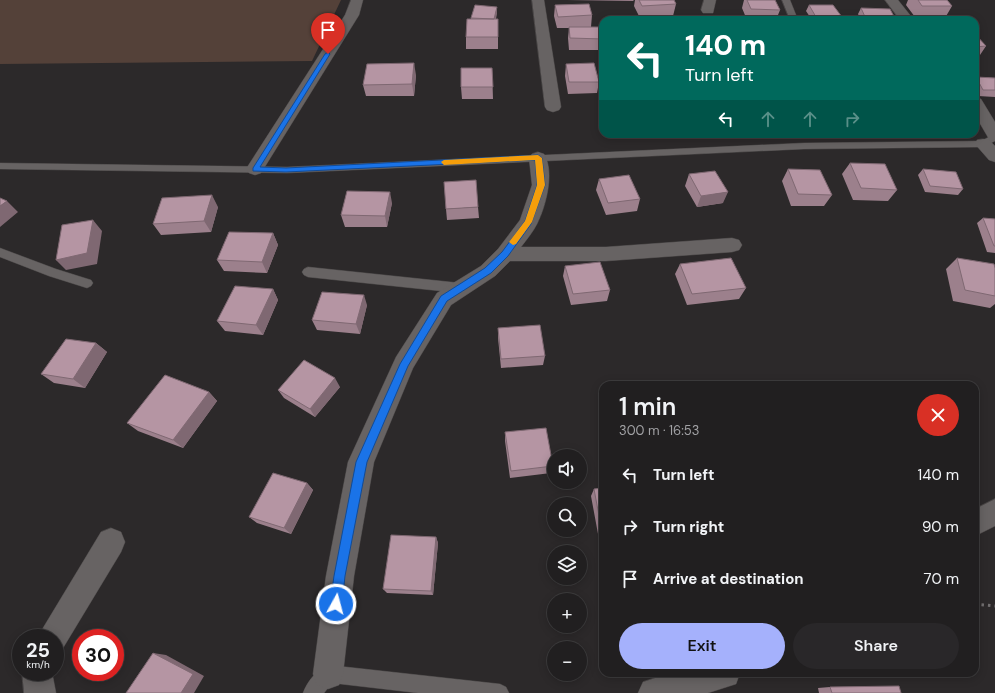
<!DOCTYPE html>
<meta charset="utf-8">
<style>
body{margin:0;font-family:"DM Sans",sans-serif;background:#292729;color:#f1f3f6;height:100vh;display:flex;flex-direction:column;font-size:15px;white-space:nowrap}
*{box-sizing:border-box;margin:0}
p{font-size:13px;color:#a2a2a5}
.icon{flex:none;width:22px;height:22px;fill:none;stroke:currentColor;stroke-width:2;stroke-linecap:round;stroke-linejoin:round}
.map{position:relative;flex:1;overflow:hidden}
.sheet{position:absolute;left:599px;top:381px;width:380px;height:296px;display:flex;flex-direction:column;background:#211f20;border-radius:12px;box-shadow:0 2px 10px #0003,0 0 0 1px #3e3d3e}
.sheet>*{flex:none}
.banner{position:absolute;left:599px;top:16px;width:380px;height:122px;border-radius:12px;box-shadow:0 2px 10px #0003,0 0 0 1px #3e3d3e;background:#00695c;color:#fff;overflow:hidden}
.tools{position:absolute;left:547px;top:449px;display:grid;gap:8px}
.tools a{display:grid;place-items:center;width:40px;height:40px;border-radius:50%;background:#211f20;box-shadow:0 2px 10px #0003,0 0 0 1px #3e3d3e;font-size:20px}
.speed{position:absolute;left:12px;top:629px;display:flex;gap:8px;font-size:20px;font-weight:700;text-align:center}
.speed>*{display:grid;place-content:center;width:52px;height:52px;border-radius:50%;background:#211f20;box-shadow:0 2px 10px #0003,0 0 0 1px #3e3d3e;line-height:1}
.speed small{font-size:10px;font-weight:400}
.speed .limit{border:6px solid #d22;background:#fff;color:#111}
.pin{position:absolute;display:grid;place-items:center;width:34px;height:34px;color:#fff;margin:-41px -17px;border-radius:50% 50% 50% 0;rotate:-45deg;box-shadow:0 0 4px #0007}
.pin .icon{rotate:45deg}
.me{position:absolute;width:44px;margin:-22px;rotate:7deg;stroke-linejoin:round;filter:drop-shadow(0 0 3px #0008)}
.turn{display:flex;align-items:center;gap:14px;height:84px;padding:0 20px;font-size:18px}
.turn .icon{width:52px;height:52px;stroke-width:2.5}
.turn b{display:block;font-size:28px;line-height:34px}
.lanes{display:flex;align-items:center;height:38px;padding:0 20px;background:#0003;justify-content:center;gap:20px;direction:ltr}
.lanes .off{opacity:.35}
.round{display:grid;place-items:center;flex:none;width:42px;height:42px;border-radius:21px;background:#292729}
.overview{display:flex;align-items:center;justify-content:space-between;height:68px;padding:0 20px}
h1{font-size:24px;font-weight:600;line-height:30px}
.button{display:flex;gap:8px;margin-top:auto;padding:8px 20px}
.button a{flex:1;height:46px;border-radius:24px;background:#a5b1fc;color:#111;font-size:16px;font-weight:600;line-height:46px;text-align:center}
.button a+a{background:#292729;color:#f1f3f6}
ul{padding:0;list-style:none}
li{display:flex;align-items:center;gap:12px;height:52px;padding:0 20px}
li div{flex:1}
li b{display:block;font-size:15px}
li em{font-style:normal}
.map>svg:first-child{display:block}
</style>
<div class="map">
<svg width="995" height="693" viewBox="0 0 995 693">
<rect width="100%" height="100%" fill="#2c292a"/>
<path fill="#544139" d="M0,0H341L312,61L0,64Z"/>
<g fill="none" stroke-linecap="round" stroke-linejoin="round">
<defs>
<path id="lane" d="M782,0H790L798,20H790Z
M995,134V141L983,147L804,149L287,173L0,169V163L287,167L804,143L981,141Z
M0,248L56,269L91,280L93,283L91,286L87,288L49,276L0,257Z
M308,267L460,283L464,285L466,288L464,291L460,293L308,277L304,275L302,272L304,269Z
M328,665L500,684L506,687L509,693H418L332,683L324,693H303C307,682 317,669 328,665Z"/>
<path id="street" d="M351,0H363L359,15L261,173L255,175L249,173L246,169L345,15Z
M532,0H544L561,107L559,110L553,112L547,110L545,107Z
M704,0H716L713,13H703L701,10Z
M885,0H898L914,20H900Z
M975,97L981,99L995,122V140L989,139L975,115Z
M983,139L989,140L995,146V162L989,160L975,144L977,140Z
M538,152L544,154C555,172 546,206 537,224C533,232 527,239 521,247H606L732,238L739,240L742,245L739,250L732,252L606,261H510L495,276L451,305L413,368L374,462L354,576L343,674L339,685L328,689L317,685L313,674L326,576L348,462L396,357L437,293L481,266L498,249L520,220L532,185L529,158L532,154Z
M995,499V526L975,536V509Z
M111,528L121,532L125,542L121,552L63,648L55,652V638H38L43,628L101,532Z
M22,672H52L56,693H24Z
M670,673H740L736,684L708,693H638L643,682Z"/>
</defs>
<use href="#lane" stroke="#494646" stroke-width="1"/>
<use href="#street" stroke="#494646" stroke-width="1"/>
<path stroke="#726f70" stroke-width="3" stroke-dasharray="2.5 4" stroke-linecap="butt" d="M975,604L995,606"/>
<use href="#lane" fill="#676363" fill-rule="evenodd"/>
<use href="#street" fill="#676363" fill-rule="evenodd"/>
</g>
<path fill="#9c808c" d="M567,0H634L633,1Z
M635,0H674L676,4L673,16L640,18L634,6Z
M744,0H775L780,10L776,20H747L742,8Z
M908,0H947L952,6L945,18L915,17L906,5Z
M555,5L592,15L591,27L603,33V43L602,50H569L568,38L569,28H557L554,16Z
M809,5L842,17L840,20H812L806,11Z
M861,8L896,20H861L858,14Z
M497,12L496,19H498V49H466V37L471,18Z
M975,34L986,46L978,58H975Z
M566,64L599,82L597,93L568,94L565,76Z
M492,68L493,99H462L461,87Z
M416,75L414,96H366L363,85Z
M976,77L995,78V97L978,96L975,90V78Z
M850,163L897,190L888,201L853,200L842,174Z
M788,169L832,195L824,206H791L782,181Z
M923,169L963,189L958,195L925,192L918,175Z
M689,174L723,203L697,207L685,186Z
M599,179L640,199L637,211L606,215L596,190Z
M392,203L387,227H345L341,215Z
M218,207L211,232L161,235L153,224Z
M478,207L479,218L447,220L446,209Z
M983,218L995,219V253L987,252L977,223Z
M273,233L278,245L267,273L224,271L217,260Z
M957,258L995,268V304L990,308L953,301L946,269Z
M680,264L746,288L739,299L687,305L675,274Z
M565,266L610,290L607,301L571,305L563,276Z
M273,289L278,300L263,335L225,331L217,321Z
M367,305L360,334L317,330L312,320Z
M498,328L545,356L543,365L501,368L498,338Z
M96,343L107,352L85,388L54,383L41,374Z
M340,387L315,417L284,398L278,390Z
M209,392L217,401L183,448L138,431L127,423Z
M505,432L553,466L551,473L510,478L505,441Z
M307,483L313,490L291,534L257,523L249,517Z
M603,488V561L591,496L594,489Z
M436,537L438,543L433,595L387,593L383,589Z
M830,687L901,693H819L818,688Z"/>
<path fill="#7f6872" d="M497,7V12L494,25V19Z
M414,63L416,75L414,96L412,84Z
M390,192L392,203L387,227L385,216Z
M728,192L723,203L697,207L701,196Z
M212,195L218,207L211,232L204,221Z
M7,201L18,212L0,227V206Z
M93,220L102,231L97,264L66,270L56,260Z
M273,233L278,245L267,273L262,262Z
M273,289L278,300L263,335L256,325Z
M364,295L367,305L360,334L356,324Z
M96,343L107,352L85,388L73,379Z
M335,378L340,387L315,417L310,409Z
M209,392L217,401L183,448L173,440Z
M307,483L313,490L291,534L284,528Z
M436,537L438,543L433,595L431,591Z
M153,653L166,655L204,676L194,693H181Z"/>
<path fill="#b595a3" stroke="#7f6872" d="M639,0H674L676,4L642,6Z
M747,0H775L780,10L751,9Z
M918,0H947L952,6H922Z
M589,4L592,15L558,17L555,5Z
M475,5L497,7L494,19L471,18Z
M809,5H833L842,17H816Z
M861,8L890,9L896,20L866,19Z
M467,19H498V37H466Z
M569,27H602L603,39L570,38Z
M975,34L986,46L975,47Z
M414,63L412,84L363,85L367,64Z
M594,63L599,82H569L566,64Z
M461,68H492L493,87H461Z
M976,77L995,78V90H983Z
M850,163L885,164L897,190L861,188Z
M788,169L820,170L832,195L798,194Z
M923,169L956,172L963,189L930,186Z
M715,171L728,192L701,196L689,174Z
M629,175L640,199L608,203L599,179Z
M476,180L478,207L446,209L444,182Z
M347,191L390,192L385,216L341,215Z
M212,195L204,221L153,224L162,198Z
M0,198L7,201L0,206Z
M983,218L995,219V246H994Z
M93,220L87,253L56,260L62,225Z
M229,232L273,233L262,262L217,260Z
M731,258L746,288L692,294L680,264Z
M957,258L994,264L995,268V296L965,290Z
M600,262L610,290L573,294L565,266Z
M235,286L273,289L256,325L217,321Z
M322,292L364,295L356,324L312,320Z
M540,325L545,356L501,359L498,328Z
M66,339L96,343L73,379L41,374Z
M304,360L335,378L310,409L278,390Z
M165,375L209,392L173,440L127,423Z
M546,428L553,466L511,471L505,432Z
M273,473L307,483L284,528L249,517Z
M603,488V537L594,489Z
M391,535L436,537L431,591L383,589Z
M153,653L193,674L181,693H126Z
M899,686L901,693H832L830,687Z"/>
<path fill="#1a73e8" stroke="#114b97" d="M328,52L330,54L260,167L286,168L538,155L542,158L545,185L531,224L508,256L491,273L447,301L408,366L367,462L345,576L342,604L340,608L336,610L332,608L330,604L334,576L356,462L400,364L441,296L485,268L502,252L525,221L537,185L535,160L286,172L253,171V168L325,54Z"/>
<path fill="#f59e0b" d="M538,155L542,158L545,185L532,222L516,244L513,245L509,242L525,221L537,185L535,160L444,165L441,162L444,160Z"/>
</svg>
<div class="tools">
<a><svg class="icon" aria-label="sound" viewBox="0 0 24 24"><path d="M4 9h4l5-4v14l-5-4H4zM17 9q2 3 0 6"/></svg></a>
<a><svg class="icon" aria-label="search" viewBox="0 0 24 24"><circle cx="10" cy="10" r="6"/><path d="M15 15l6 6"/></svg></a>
<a><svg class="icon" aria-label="layers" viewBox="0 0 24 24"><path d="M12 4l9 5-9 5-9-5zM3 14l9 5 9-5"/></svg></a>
<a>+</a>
<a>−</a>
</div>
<div class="speed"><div>25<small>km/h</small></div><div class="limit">30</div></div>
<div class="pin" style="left:328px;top:54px;background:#d93025"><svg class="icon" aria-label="arrive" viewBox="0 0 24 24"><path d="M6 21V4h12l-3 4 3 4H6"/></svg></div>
<svg class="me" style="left:336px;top:604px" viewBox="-20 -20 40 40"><circle r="17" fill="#1a73e8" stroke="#fff" stroke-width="3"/><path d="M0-11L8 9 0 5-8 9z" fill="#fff"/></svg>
<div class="banner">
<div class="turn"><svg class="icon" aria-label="left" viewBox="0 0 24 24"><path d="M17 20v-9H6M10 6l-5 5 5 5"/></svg><div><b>140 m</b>Turn left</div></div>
<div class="lanes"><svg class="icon" aria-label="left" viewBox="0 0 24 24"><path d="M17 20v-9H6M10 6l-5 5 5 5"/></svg><svg class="icon off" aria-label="ahead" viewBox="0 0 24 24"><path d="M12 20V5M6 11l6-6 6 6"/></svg><svg class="icon off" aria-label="ahead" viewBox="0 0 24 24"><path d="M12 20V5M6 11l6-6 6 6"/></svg><svg class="icon off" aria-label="right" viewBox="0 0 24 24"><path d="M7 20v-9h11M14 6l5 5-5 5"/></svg></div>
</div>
<section class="sheet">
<div class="overview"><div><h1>1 min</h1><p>300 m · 16:53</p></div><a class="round" style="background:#d93025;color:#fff"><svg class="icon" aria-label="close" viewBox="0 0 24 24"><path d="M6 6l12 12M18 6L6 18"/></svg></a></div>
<ul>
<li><svg class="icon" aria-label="left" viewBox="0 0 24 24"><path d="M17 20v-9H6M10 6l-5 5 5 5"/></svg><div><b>Turn left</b></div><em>140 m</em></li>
<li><svg class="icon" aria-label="right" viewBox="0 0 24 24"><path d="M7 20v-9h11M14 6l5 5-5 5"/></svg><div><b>Turn right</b></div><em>90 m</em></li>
<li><svg class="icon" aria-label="arrive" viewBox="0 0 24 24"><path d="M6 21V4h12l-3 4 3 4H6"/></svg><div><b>Arrive at destination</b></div><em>70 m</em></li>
</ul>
<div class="button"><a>Exit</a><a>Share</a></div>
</section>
</div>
